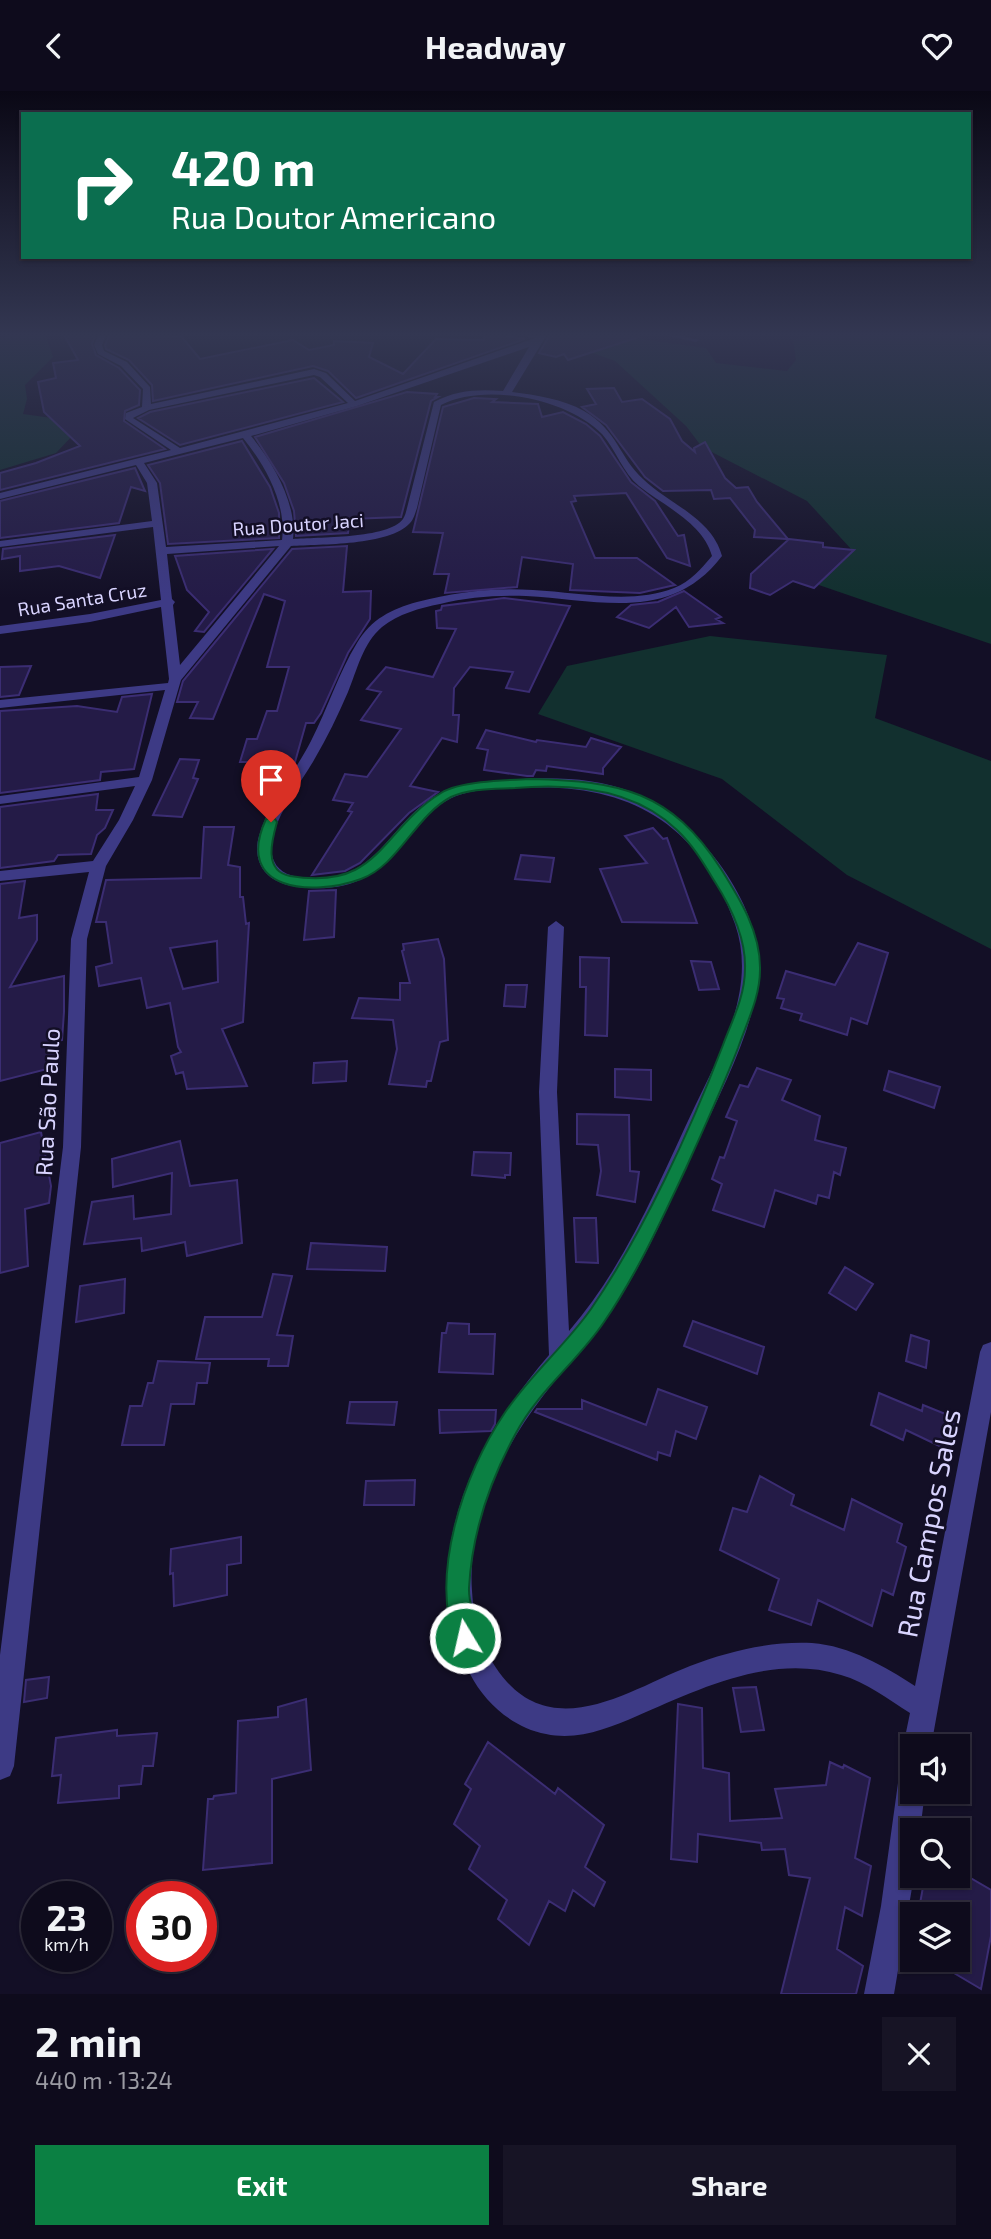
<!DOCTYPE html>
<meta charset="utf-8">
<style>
body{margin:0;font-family:"Exo 2",sans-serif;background:#171425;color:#f1f3f6;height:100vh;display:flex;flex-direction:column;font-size:26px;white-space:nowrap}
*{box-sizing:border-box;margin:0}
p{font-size:23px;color:#9b9ba3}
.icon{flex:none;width:38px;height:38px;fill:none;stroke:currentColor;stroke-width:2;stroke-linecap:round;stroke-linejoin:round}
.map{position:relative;height:1903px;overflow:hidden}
.drawer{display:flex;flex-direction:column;background:#0e0b1c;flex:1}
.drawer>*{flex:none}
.hud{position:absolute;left:21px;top:21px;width:950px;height:147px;border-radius:0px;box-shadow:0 2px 5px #0004,0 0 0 2px #2e2b3b;background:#0b6e4f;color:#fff;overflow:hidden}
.buttons{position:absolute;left:900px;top:1643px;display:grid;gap:14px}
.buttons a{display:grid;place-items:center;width:70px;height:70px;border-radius:0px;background:#0e0b1c;box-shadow:0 2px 5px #0004,0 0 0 2px #2e2b3b;font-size:35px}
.speed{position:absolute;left:21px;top:1790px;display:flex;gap:14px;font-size:35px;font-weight:700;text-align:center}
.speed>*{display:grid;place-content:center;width:91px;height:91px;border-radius:50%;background:#0e0b1c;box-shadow:0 2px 5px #0004,0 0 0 2px #2e2b3b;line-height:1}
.speed small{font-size:18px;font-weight:400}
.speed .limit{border:10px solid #d22;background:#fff;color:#111}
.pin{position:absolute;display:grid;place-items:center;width:60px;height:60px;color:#fff;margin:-72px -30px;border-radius:50% 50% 50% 0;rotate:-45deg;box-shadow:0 0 7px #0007}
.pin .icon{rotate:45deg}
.me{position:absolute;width:77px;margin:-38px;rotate:351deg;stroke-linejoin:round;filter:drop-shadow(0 0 5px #0008)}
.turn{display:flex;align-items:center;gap:24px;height:147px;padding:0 35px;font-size:32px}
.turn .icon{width:91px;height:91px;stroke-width:2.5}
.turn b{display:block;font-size:49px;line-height:60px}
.round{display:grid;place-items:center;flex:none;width:74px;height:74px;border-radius:0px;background:#171425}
.overview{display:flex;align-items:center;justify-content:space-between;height:119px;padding:0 35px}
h1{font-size:42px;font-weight:700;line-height:52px}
.primary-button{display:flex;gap:14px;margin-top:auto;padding:14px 35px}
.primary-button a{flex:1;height:80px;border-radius:0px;background:#0b8043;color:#fff;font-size:28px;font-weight:700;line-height:80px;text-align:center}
.primary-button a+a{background:#171425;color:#f1f3f6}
header{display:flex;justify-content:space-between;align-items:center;height:91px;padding:0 35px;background:#0e0b1c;font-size:32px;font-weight:700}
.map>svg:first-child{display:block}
</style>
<header><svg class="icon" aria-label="back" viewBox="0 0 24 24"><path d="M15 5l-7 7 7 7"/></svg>Headway<svg class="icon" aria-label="heart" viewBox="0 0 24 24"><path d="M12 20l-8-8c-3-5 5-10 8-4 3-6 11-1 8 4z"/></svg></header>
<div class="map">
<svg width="991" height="1903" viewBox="0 0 991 1903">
<rect width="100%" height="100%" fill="#130f26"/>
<path fill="#12302f" d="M18,242H45L53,266L25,294L27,308L23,323L66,329L75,342L56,362L0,379V247Z
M826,242H886L925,245L949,242H991V553L813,492L851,458L807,410L702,356L686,335L615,270L562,251L633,247L706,257L716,272L787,280L796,269L793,249Z
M710,545L887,564L875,627L991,670V858L847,784L722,688L538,623L567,575Z"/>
<path fill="#241b47" stroke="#3b2d73" stroke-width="2" fill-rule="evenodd" d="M63,242H96L92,253L96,264L119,277L140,299L139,314L125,320L124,330L165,358L0,399V382L36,372L80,355L44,321L38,291L56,287L53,272L78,269Z
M110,242L181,245L200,268L293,249L309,259L334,254V250L373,252L369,266L403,283L436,248L484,249L485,242H503L506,245L525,248L356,307L328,280L313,275L153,310L152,294L129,269L106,258L105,254Z
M551,242H638L639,246L568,269L564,263L556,266L539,262Z
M314,287L343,311L180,354L138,327L150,321Z
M614,297L622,311L642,308L670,328L682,350L695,361L694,357L705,351L725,387L736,397L748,396L757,411L788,448L754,446L755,439L730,407L714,408L711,399L663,400L645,386L606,334L582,316L596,313L587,298Z
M407,301L437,303L435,306H438L431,310L401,426L350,428L348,442L296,445L294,420L284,392L255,346Z
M474,307L496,308L492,311L538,313L542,326L563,321L586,333L600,345L631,391L655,410L678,445L684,444L690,475L667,467L626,402L574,405L576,410L571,411L595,467H637L675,494L640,502L570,499L573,473L522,466L517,496L445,502L449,483H434L443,442L413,441L443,316Z
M242,350L270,396L279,422V447L168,453L160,392L148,374Z
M135,377L145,400L131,396L119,432L0,447V410Z
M115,444L100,487L59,475L20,480V465L2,468L3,458Z
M789,448L823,452V456L854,459L814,497L793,490L770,504L750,497L751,483Z
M347,455L343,501L371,500L370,528L348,562L321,622L314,632H306L295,671H240L247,648H257L267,620H277L289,576H267L285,510L264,503L213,628L190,627L198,611H177L183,590L292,458Z
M273,458L204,541L195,540L209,521L187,499L175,465Z
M684,500L721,526L716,528L723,532L689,536L676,516L649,537L617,526L631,514L658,511Z
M504,507L570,515L529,601L506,597L513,581L470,576L454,597L453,624H459L457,651L442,647L410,695L438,701L409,722L360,772L345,780L312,784L352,721L348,720L353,712L333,709L345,683L367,686L401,638L361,629L381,601L367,598L386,576L433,586L456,538L437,537L436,520L441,519L442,515Z
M31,575L19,604L0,606V576Z
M152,603L134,678L101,681L100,689L0,702V620L77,615L117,621L122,606Z
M486,639L536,651L537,649L586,656L591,647L621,656L603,677V683L547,675L546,680L536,679L533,685H527L484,679L488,659L477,657Z
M180,668L199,669L193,687L198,688L182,726L153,724Z
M98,703L96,719H113L105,737L97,744L91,763L58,764L54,770L0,777V716Z
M204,736H234L228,774L240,776V806H243L246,833L249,832L243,931L222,938L247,995L187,998L183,981L176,983L171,965L181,961L178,956L170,912L147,917L141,887L99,895L96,876L112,872L106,831H96L106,789L201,787ZM217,850L218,891L183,898L170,857Z
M653,737L663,748L667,747L697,832L622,831L600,778L647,772L625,745Z
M521,764L554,767L550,791L515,788Z
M25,790L19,827L37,824V849L10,896L64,885V921L62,949L59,950V975L0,990V793Z
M336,799L334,846L304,849L309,800Z
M438,848L444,868L448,949L440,951L431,990H427L426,996L389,993L397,958L393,929L352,927L359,907L400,909V892H410L402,860L404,859L403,853Z
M858,852L888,862L867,933L851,927L847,944L800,929L802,923L781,917L784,908L777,907L786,880L835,894Z
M580,866L609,867L607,945L585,944L586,896H580Z
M691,870L711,871L719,898L699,899Z
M506,894H527L525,916L504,915Z
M347,970L346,990L313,992L314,972Z
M757,977L791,989L782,1009L820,1025L815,1049L846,1057L840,1084L834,1081L829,1107L818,1104L816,1113L775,1099L764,1136L713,1119L722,1093L712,1088L720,1066L724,1067L737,1030L726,1026L740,994L748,996Z
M615,978L651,979V1009L615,1006Z
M889,980L940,996L934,1017L884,999Z
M577,1023L629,1024L630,1080L639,1081L635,1111L597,1104L601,1080L598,1054L577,1053Z
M41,1041L51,1095L49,1112L25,1118L28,1175L0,1182V1052Z
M180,1050L190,1095L237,1089L242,1152L187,1165L185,1151L142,1160L141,1147L84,1153L92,1111L133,1105L134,1128L171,1123L172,1082L113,1096L112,1068Z
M474,1061L511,1062L510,1084H505V1087L472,1084Z
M574,1127H596L598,1172L576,1171Z
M311,1152L387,1156L385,1180L307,1178Z
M845,1176L873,1193L856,1219L829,1202Z
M273,1183L292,1185L277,1244L293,1245L288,1275H268L269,1268H196L205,1226H262Z
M125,1188L124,1222L76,1231L80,1195Z
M693,1230L764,1256L757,1283L684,1255Z
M448,1232L469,1233V1243H495L493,1283L439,1281L442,1242H446Z
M911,1244L929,1250L926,1277L906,1270Z
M158,1270L210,1272L207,1292H197L194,1313H171L164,1354H122L130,1315H142L148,1292H153Z
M658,1298L707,1316L696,1348L676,1340L670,1365L658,1361L657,1369L535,1321L537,1318H582V1309L646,1334Z
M879,1302L922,1320L923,1314L958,1328L950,1360L906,1339L903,1349L871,1334Z
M350,1311H397L394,1334L347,1332Z
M439,1319H496L495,1333L491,1340L440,1342Z
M760,1385L794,1404L791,1414L844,1439L852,1408L902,1433L897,1451L906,1456L893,1504L882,1499L872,1535L818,1509L811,1534L769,1519L779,1488L720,1459L733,1417L747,1421Z
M415,1389L414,1414H364L366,1390Z
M241,1446V1472L227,1474V1504L174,1515L173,1482L170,1483L171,1458Z
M49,1586L47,1607L24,1611L26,1589Z
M756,1596L764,1639L741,1641L733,1597Z
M306,1608L311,1679L272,1688V1772L203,1779L208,1708H213L214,1705L236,1702L238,1630L278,1626V1616Z
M678,1613L702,1617L703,1677L729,1682L730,1730L782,1727L775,1698L826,1694L830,1671L843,1677L844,1674L870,1687L855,1767L871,1775L862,1825L845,1816L837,1858L863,1875L856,1903H781L810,1787L789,1784L785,1758L762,1759L761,1752L698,1743L697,1771L671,1768Z
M117,1639V1645L157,1642L153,1675H143L141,1693L119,1695V1707L58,1712L61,1684L52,1685L56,1647Z
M488,1651L555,1703L558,1697L604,1734L585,1776L605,1791L594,1815L573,1799L565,1820L549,1810L529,1854L498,1828L507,1809L469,1778L480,1755L454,1733L471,1698L465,1693Z
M925,1785H967L991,1799V1845L981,1898L932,1869H957V1824H928L919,1818Z"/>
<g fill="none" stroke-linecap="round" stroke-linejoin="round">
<path fill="#3d3a85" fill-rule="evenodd" d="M99,242H107L102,254L104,260L127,271L150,296L151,313L314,278L326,282L355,310L535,247L506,242H548L512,301C536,304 563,308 584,320C618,340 619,366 643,388C669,413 712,427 722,465C671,532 600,509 526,505C497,504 468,506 440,513C420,517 398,523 382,536C363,552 357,579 348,601C338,624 327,647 314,669C301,692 261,742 274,770C279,782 293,786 305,787C372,793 383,745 426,711C443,698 463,693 484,691C533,686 586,683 632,701C691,723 751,799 758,862C761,882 757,904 751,924C739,967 717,1009 698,1050C674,1103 651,1157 620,1207C598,1242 568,1272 543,1305C501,1360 467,1429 472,1500C474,1534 484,1565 507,1591C560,1649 633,1597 690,1575C729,1560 771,1550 812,1552C850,1555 884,1575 915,1595L980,1261L983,1254L991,1251V1321L931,1656H912V1667L907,1666L903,1656L910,1622C888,1608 866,1591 841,1584C772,1562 699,1598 637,1625C609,1637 578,1650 546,1643C513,1637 485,1612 470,1583C413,1470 474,1351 549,1264L539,1001L548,836L556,830L564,836L557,1001L569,1240C626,1174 658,1093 695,1015C722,959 757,896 735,833C700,731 626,691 522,697C501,698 476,697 456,705C394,732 399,803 306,797C293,796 277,793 267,783C257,773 255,758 259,745C269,710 295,682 311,650C327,619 339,581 357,552C371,528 392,518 417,511C455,501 494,496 533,499C577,501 632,514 674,497C691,490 701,478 712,465C703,432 664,415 639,395C623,382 616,359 602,343C568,308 485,291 441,314L417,417C415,422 414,428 410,432C390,455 320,453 291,455L181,589L152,689L133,729L106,775L87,848L81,1056L14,1675L10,1685L0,1689V1564L63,1056L71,848L89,781L0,790V780L93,770L119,729L135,695L0,713V705L139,686L165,599L0,617V609L168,592L169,588L161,516L90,531L0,543V535L90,523L161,509L153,436L0,456V450L152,430L147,392L136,374L0,408V402L171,359L125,328L126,322L142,316L143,298L121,275L98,263L94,254ZM529,256L503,300C479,298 456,299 434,311L407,417C406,421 405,425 403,428C389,448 316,446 293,448C297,412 273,372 251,345L357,315ZM314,284L320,286L348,312L180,357L133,327L149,319ZM243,347C265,374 287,413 282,449L166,456L157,392L144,372ZM279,455L180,574L173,514L175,511L172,508L167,463Z
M654,242H669L700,249L696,251Z
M912,1678V1701H925L920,1740H912V1785H914L894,1903H864L881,1815L898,1692L902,1682Z"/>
</g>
<linearGradient id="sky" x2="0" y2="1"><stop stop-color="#0a0815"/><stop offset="0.48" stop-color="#333752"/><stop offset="1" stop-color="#333752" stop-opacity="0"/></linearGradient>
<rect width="991" height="508" fill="url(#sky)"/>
<path fill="#0b8043" stroke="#07532c" stroke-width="2" d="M531,688C620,690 671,700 721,778C740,808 761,842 760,879C760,906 747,931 738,957C722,998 704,1037 686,1077C661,1130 637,1183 604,1231C578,1270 538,1300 516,1342C489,1391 472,1441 469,1497C468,1516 481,1537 473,1555L465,1559L457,1555C428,1486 464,1382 504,1323C529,1285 565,1255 591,1218C643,1142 690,1040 723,954C732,930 745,905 745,878C746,848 731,816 715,791C704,773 693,754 677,739C635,698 571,692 515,697C496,698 469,697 451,706C415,725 399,774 361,788C312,806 233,800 266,728H275L277,731C272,749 263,780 290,785C381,800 380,739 441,702C460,690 508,689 531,688Z"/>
<g text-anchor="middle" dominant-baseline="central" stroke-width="5" stroke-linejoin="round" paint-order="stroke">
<g font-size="19" fill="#d9d4ff" stroke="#130f26">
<text transform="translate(298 433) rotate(-4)">Rua Doutor Jaci</text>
<text transform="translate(82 508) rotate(-9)">Rua Santa Cruz</text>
</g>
<g font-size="23" fill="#d9d4ff" stroke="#130f26">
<text transform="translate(47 1011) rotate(-87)">Rua São Paulo</text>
</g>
<g font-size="28" fill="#d9d4ff" stroke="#130f26">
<text transform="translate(928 1432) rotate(-79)">Rua Campos Sales</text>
</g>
</g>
</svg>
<div class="buttons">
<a><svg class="icon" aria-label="sound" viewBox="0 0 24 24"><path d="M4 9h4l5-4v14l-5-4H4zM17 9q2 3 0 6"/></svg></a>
<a><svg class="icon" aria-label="search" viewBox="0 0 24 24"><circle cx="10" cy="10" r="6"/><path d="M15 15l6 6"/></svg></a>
<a><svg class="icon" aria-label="layers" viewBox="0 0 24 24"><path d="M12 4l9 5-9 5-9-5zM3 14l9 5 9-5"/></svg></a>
</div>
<div class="speed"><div>23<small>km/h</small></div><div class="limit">30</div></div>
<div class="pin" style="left:271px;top:731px;background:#d93025"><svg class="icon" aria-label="arrive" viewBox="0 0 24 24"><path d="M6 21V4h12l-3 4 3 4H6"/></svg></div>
<svg class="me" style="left:465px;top:1547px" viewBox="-20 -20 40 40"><circle r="17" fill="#0b8043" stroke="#fff" stroke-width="3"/><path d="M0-11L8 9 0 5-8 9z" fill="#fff"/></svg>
<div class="hud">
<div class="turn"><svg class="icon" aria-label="right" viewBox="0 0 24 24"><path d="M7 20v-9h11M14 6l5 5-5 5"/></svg><div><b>420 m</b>Rua Doutor Americano</div></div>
</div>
</div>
<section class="drawer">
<div class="overview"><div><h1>2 min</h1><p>440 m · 13:24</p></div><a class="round"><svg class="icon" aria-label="close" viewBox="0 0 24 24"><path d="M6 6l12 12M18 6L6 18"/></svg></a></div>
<div class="primary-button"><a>Exit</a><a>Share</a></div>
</section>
